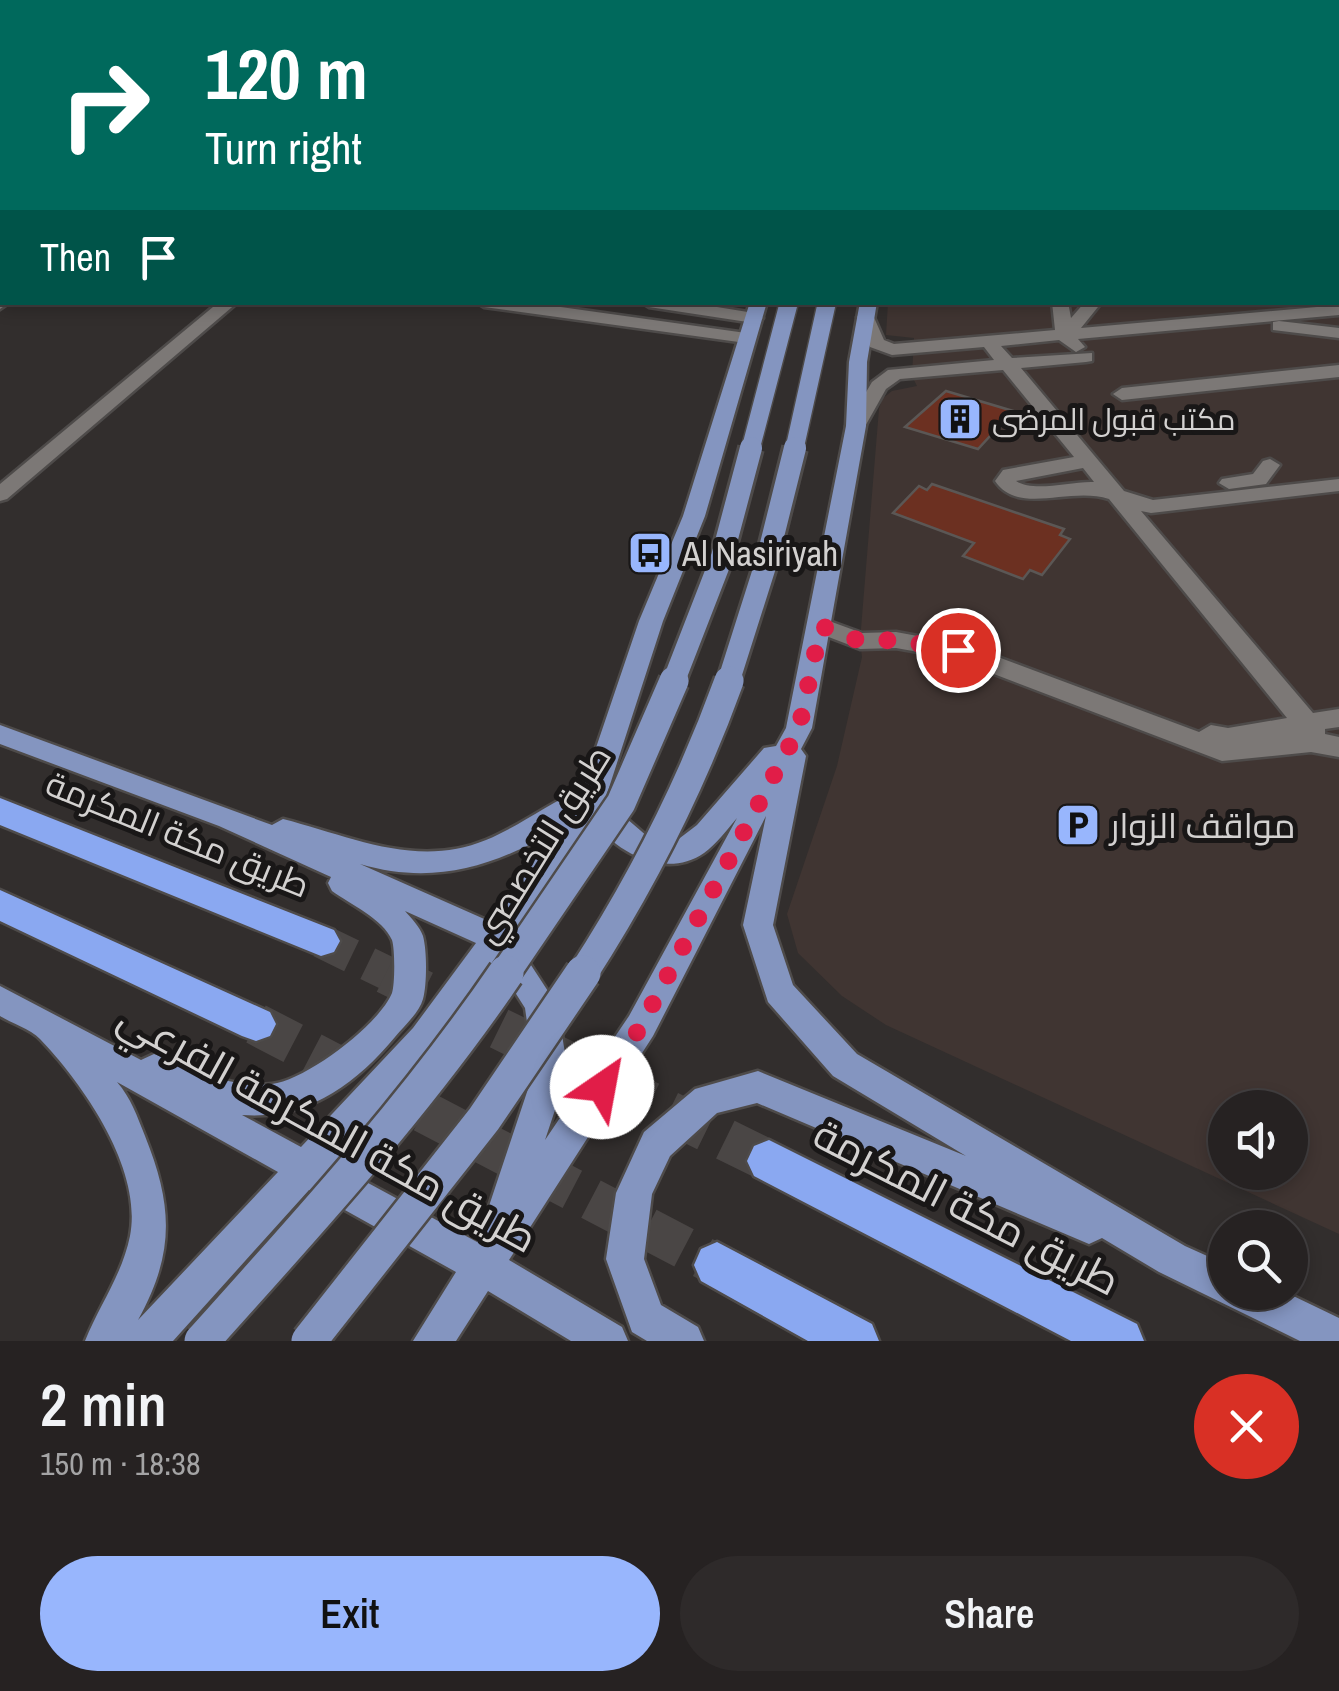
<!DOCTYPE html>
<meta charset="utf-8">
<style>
body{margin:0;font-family:"Archivo Narrow",Cairo,sans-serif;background:#2e2a2a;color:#f1f3f6;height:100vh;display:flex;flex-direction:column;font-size:38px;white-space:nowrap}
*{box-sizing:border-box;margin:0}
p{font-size:32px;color:#a4a4a5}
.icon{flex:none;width:55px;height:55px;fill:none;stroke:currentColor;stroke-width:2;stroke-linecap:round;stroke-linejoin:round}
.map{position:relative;height:1341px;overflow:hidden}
.drawer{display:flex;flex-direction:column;background:#262222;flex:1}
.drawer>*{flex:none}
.hud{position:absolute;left:0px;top:0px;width:1340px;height:305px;box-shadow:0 5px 15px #0003,0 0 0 2px #423f40;background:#00695c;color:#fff;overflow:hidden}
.fabs{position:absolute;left:1208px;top:1090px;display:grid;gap:20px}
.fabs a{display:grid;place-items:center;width:100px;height:100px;border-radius:50%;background:#262222;box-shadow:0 5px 15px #0003,0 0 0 2px #423f40;font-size:50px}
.pin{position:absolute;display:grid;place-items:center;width:85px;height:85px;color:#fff;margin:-42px;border:5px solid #fff;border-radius:50%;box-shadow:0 2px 10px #0007}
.me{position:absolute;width:110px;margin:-55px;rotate:33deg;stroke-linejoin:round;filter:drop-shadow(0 0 8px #0008)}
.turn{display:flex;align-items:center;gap:35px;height:210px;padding:0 40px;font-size:45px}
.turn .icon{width:130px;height:130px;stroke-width:2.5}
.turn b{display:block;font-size:70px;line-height:85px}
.then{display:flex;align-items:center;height:95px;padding:0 40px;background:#0003;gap:20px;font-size:38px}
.round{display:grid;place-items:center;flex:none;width:105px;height:105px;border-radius:52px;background:#2e2a2a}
.summary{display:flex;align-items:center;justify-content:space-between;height:170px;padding:0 40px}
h1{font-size:60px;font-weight:600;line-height:75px}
.button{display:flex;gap:20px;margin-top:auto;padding:20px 40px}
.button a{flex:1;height:115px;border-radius:60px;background:#98b6fd;color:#111;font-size:40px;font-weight:600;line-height:115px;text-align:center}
.button a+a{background:#2e2a2a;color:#f1f3f6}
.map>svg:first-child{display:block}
</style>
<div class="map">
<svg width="1339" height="1341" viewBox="0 0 1339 1341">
<rect width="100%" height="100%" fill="#322e2d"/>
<path fill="#403532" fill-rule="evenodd" d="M917,0H1304L1336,2H917Z
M1338,3H1339V1234L886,1025L842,996L798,953L787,914L837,766L862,657L860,641L879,409L882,399L892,391L917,386L912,376L914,338L886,335L888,303L1338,302ZM1225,1108H1290V1172H1225Z"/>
<path fill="#6c3021" stroke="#5b5755" stroke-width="2.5" d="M946,391L1013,411L978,449L905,427Z
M932,484L1064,529L1060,535L1070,539L1042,575L1030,570L1023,579L963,556L974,543L893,513L919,486L927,490Z"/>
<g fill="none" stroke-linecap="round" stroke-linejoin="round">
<path stroke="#4a4645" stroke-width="11" stroke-dasharray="11 6" stroke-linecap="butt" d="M1042,2L1068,0"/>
<path stroke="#4a4645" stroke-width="34" stroke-dasharray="34 18" stroke-linecap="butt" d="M321,941L391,975"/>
<path stroke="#4a4645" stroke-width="42" stroke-dasharray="42 21" stroke-linecap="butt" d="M386,973L769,1161
M256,1024L717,1265"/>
<defs>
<path id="minor" d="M1049,0H1066L1067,2H1052Z
M1142,0H1183L1184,2H1145Z
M0,4L2,5V11H0Z
M1338,18H1339V25H1338Z
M2,112V120L0,121V113Z
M0,155H2V163H0Z
M0,203H2V212H0Z
M0,227L2,228V238L0,237Z
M1338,284H1339V295H1338Z
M0,297L2,302H10L0,309Z
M219,302H238L7,499L0,501V484Z
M476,302H525L746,333L755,338L746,343L484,307Z
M641,302H686L754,313L763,318L754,323L649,307Z
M1052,302H1068L1071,318L1085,302H1102L1081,328L1339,305V315L1078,339L1085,347L1076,352L1059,340L1001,346L1012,358L1092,353V361L1086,362L1021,368L1124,491L1153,500L1339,479V491L1151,513L1141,511L1313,713L1339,709V727L1325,729V734L1339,737V757L1311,752L1222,761L952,658L896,648L860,649L813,631L809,626L821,618L862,633L896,632L966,645L1199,732L1211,725L1228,728L1287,718L1109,499C1069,486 1019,516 995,481L1003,470L1074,457L1003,370L900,379L886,389L863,430L856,432L846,426L872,382L888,370L994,360L984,347L892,355L870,347L857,317L860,313H872L884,340L894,344L1055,330ZM1083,468L1094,482C1070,481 1035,493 1016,481Z
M1279,321L1339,328V338L1273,330V322Z
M1339,365V377L1122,400L1113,394L1122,388Z
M1270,459L1280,465L1266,484L1229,489L1219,483L1222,479L1253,474L1263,461Z"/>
<path id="major" d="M886,0H896V2H886Z
M750,302H767L705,516L663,621L605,800L648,837L676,841L697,825L764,748L776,746L786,728L846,426L849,362L860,302H877L867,362L866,426L812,728L801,749L806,756L773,925L793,985L857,1054L1185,1246L1225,1264V1292H1285L1339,1318V1341H1300L1159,1272L1102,1238L1089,1244L757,1103L717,1113L670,1156L652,1194L644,1259L661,1305L698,1327L704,1341H647L632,1332L606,1259L616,1193L644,1132L695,1089L758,1071L966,1156L833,1076L768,1002L743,925L766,816L653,1036L509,1260L622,1327L628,1341H571L488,1291L456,1341H413L456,1272L309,1190L173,1341H85C100,1304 122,1275 130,1236C143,1169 83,1084 40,1039C31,1029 11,1023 0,1016V986L141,1060L154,1054C191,1068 231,1089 272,1084C306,1080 379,1025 392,993C395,984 395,949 392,940C383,919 350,904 332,891L328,883L331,877L219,826L0,744V725L272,825L283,819C350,836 417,869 486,840C520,826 549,803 582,789L639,621L683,516ZM737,818L629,1016L545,1140L568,1071L557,1005L514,939L592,820C616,852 665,880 704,853C716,844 727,830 737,818ZM553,832L491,922L360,864C431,885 490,868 553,832ZM405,911L476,943L413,1028L301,1147L242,1115C307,1120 355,1085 395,1037C404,1026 419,1013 423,999C427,984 427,951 423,936C420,927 411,918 405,911ZM497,964L525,1008L534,1071L477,1242L333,1164L437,1048ZM117,1082L278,1172L138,1320C175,1253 173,1206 145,1136C137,1116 131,1098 117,1082Z"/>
<path id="highway" d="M0,798L334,930L340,941L334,952L321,956L0,825Z
M0,890L270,1012L276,1024L270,1036L256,1041L242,1036L0,921Z
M769,1140L1137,1324L1144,1341H1071L754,1176L747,1161L754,1146Z
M717,1242L872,1324L879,1341H808L701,1281L694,1265L701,1249Z"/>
</defs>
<use href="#minor" stroke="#4e4b4a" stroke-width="5"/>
<use href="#major" stroke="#4e4b4a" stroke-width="5"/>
<use href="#highway" stroke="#4e4b4a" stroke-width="5"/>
<use href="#minor" fill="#7c7876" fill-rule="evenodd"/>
<use href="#major" fill="#8495c0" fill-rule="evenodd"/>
<use href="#highway" fill="#8aa8f1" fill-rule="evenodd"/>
<defs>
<path id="major-bridge-far3" d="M750,451L789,302
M794,451L827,302"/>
<path id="major-bridge-far2" d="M673,683L722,557L751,448
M728,683L767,560L795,448"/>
<path id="major-bridge-far1" d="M504,975L621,803L674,681
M582,975C641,884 692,783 729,681"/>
<path id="major-bridge" d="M202,1341C309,1222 416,1105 506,973
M309,1341L484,1119L583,973"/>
</defs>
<use href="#major-bridge-far3" stroke="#4e4b4a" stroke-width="21" stroke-linecap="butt"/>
<use href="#major-bridge-far2" stroke="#4e4b4a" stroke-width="28" stroke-linecap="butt"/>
<use href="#major-bridge-far1" stroke="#4e4b4a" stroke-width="34" stroke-linecap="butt"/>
<use href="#major-bridge" stroke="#4e4b4a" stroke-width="40" stroke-linecap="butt"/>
<use href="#major-bridge-far3" stroke="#8495c0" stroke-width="18"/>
<use href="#major-bridge-far2" stroke="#8495c0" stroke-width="22"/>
<use href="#major-bridge-far1" stroke="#8495c0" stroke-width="29"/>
<use href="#major-bridge" stroke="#8495c0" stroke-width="35"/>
</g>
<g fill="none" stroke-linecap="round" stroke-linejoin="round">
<path stroke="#e11d48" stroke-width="18" stroke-dasharray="0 32.4" d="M602,1087L641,1026L799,728L821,626L860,641L896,640L958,650"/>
</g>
<defs>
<symbol id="building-square" viewBox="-11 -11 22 22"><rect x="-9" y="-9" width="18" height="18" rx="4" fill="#98b6fd" stroke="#191717"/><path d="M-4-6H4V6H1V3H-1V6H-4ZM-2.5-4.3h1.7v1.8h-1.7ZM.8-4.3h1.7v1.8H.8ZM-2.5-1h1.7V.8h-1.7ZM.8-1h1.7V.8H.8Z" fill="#111"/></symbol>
<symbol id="bus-square" viewBox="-11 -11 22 22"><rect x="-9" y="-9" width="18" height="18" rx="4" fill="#98b6fd" stroke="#191717"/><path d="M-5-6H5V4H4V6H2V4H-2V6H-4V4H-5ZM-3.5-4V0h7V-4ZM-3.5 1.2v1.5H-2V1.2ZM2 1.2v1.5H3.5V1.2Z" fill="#111"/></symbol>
<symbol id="parking-square" viewBox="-11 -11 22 22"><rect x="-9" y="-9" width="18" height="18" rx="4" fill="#98b6fd" stroke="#191717"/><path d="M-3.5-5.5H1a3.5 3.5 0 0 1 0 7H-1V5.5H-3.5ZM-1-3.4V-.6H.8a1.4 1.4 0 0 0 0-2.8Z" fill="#111"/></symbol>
</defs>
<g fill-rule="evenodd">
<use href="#building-square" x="935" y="394" width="50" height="50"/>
<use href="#bus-square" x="625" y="528" width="50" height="50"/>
<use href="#parking-square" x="1053" y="800" width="50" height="50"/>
</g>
<g text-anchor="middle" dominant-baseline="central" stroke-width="10" stroke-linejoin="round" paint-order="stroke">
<g font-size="30" fill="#d3d1d0" stroke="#191717" text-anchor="start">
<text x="992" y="419">مكتب قبول المرضى</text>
</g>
<g font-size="35" fill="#d3d1d0" stroke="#191717" text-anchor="start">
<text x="682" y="553">Al Nasiriyah</text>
<text x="1110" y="825">مواقف الزوار</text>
</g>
<g font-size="35" fill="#d3d1d0" stroke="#191717">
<text transform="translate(178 834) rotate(22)">طريق مكة المكرمة</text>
<text transform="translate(542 844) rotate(-58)">طريق التخصصي</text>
</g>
<g font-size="42" fill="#d3d1d0" stroke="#191717">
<text transform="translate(328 1127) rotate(29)">طريق مكة المكرمة الفرعي</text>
<text transform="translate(967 1207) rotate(27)">طريق مكة المكرمة</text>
</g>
</g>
</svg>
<div class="fabs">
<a><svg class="icon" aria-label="sound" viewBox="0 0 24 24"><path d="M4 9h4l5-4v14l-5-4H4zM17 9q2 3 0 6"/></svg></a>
<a><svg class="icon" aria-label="search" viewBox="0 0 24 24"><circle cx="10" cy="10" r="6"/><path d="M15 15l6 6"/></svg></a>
</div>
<div class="pin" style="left:958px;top:650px;background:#d93025"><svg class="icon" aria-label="arrive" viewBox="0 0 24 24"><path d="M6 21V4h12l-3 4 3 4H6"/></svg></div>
<svg class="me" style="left:602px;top:1087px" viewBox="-20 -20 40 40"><circle r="19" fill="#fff"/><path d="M0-13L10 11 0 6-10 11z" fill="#e11d48"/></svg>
<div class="hud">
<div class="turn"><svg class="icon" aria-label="right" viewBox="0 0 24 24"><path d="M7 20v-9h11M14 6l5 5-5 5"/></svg><div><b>120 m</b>Turn right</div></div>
<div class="then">Then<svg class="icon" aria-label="arrive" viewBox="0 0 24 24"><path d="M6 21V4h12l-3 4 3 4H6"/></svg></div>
</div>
</div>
<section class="drawer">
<div class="summary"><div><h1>2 min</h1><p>150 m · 18:38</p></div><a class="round" style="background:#d93025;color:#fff"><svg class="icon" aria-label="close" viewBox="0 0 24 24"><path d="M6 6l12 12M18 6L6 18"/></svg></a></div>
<div class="button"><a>Exit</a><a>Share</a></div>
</section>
